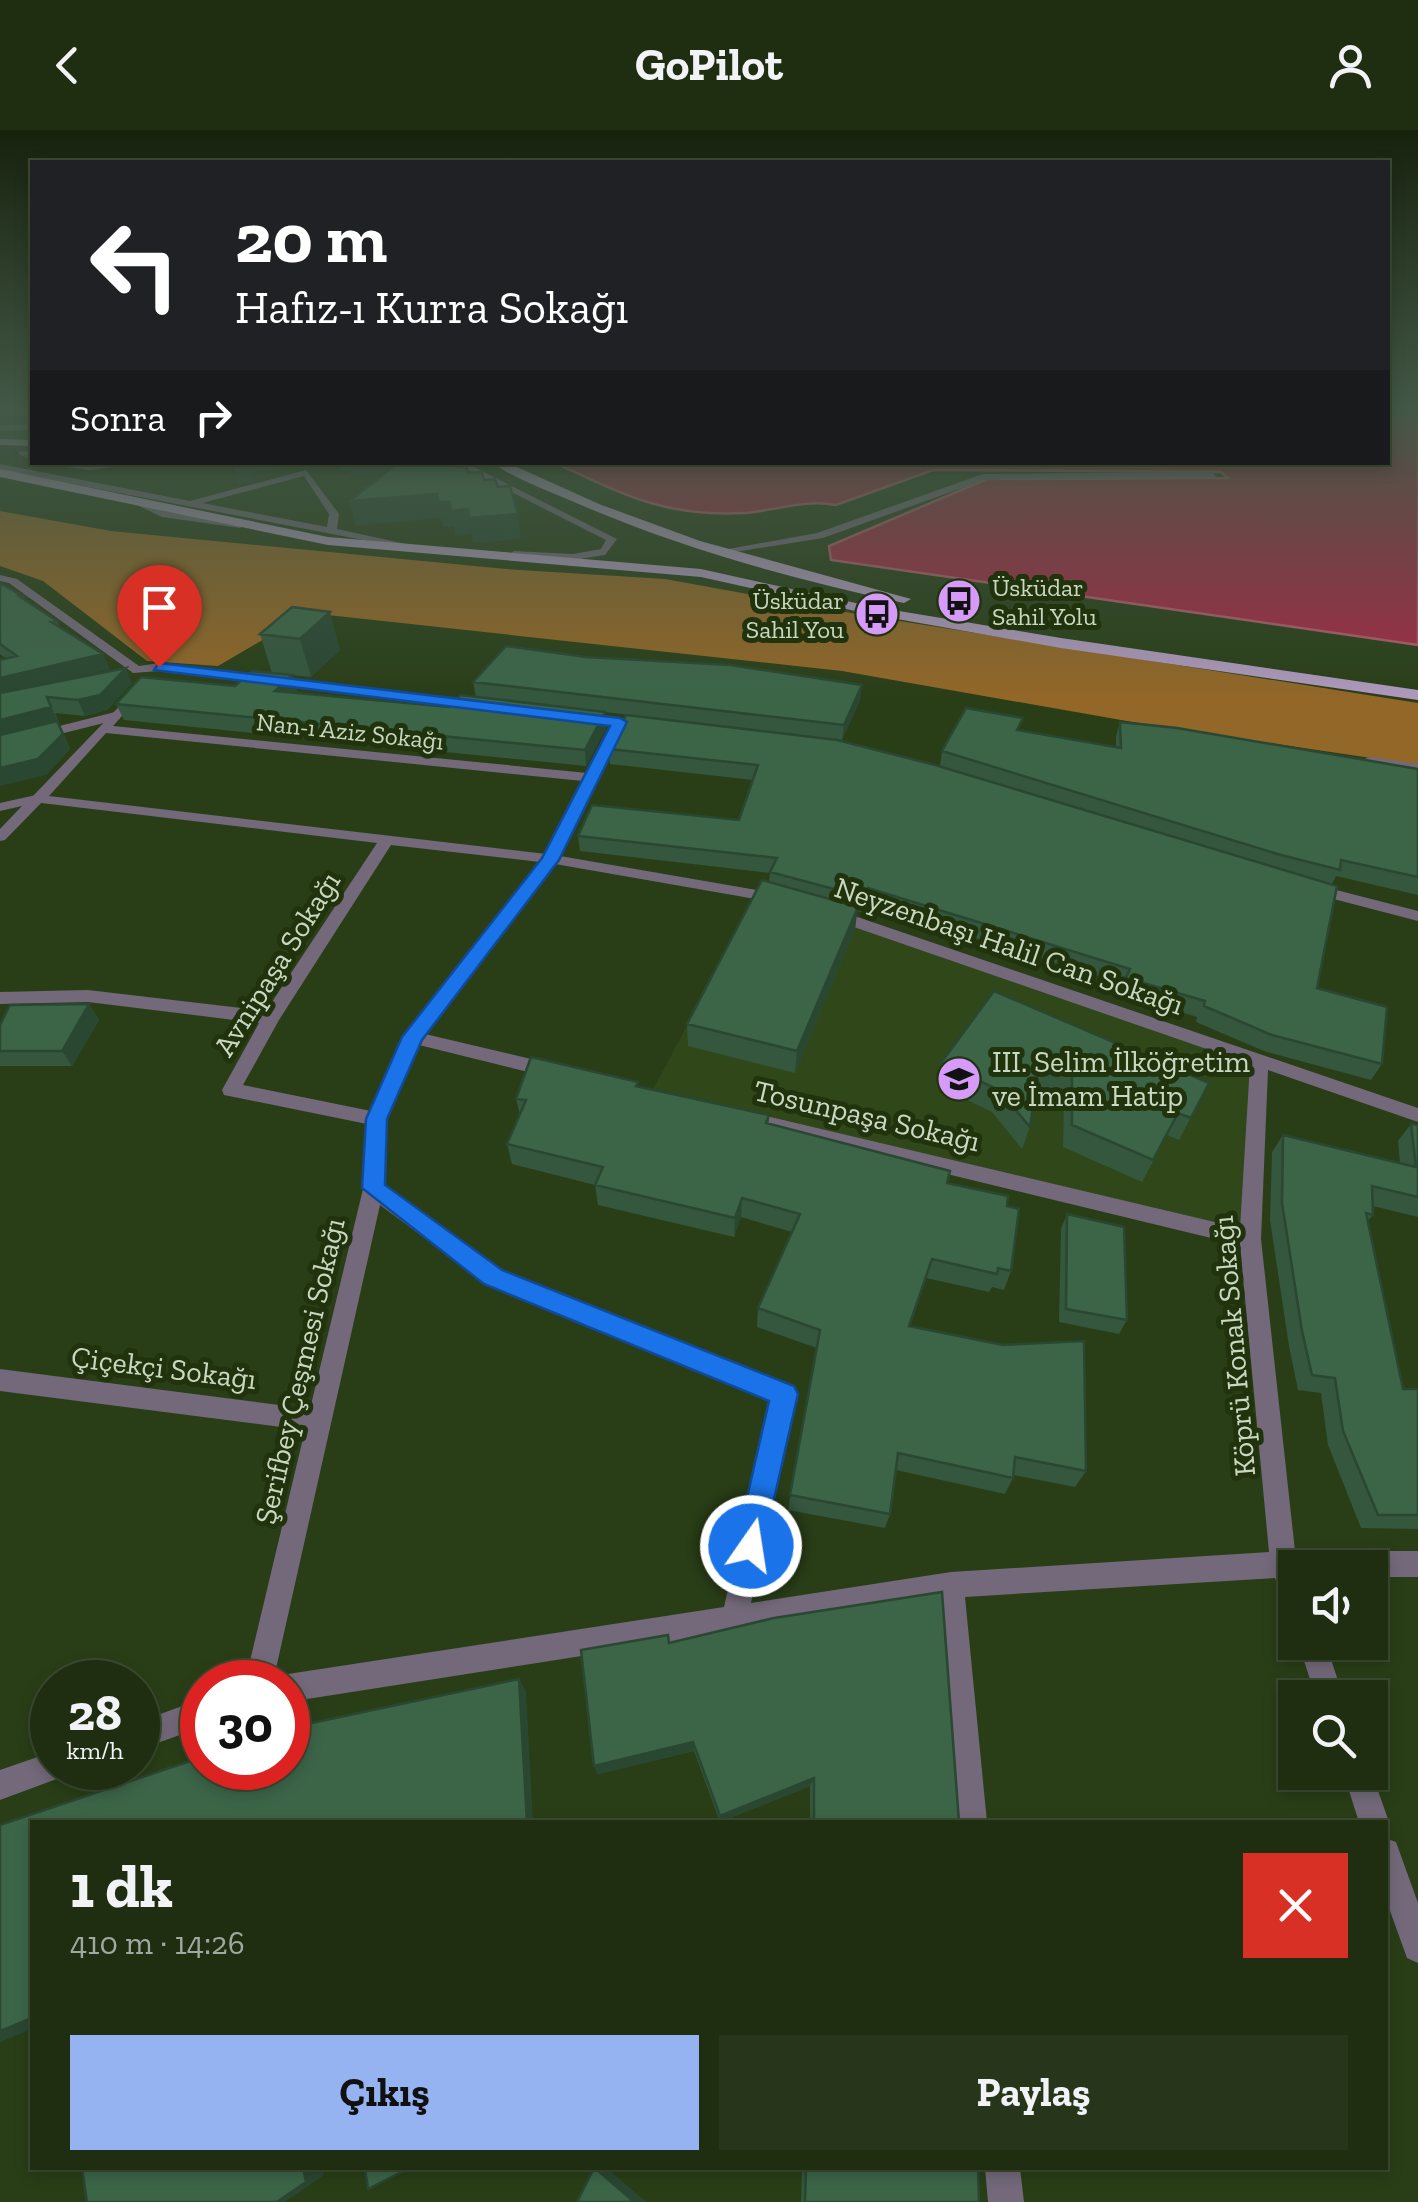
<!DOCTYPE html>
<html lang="tr">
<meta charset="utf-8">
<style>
body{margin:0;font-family:"Zilla Slab",serif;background:#27361a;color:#f1f3f6;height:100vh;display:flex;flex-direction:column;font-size:38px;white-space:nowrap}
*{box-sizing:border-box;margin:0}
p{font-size:32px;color:#a1a89f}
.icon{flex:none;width:55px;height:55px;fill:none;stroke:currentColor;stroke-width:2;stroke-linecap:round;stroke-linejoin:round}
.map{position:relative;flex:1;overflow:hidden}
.panel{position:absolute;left:30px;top:1690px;width:1358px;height:350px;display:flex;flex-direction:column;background:#1f2e11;border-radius:0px;box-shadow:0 5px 15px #0003,0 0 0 2px #3c4a31}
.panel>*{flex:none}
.banner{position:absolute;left:30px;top:30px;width:1360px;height:305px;border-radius:0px;box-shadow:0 5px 15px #0003,0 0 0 2px #3c4a31;background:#202124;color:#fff;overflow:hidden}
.buttons{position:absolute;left:1278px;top:1420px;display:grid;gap:20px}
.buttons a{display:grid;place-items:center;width:110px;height:110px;border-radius:0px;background:#1f2e11;box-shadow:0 5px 15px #0003,0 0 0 2px #3c4a31;font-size:50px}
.speed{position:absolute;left:30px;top:1530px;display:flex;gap:20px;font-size:50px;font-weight:700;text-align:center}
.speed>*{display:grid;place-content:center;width:130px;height:130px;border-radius:50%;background:#1f2e11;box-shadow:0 5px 15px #0003,0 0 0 2px #3c4a31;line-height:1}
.speed small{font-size:25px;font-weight:400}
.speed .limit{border:15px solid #d22;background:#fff;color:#111}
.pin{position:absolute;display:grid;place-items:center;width:85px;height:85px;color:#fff;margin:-102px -42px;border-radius:50% 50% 50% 0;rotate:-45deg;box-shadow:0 0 10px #0007}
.pin .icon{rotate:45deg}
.me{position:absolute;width:110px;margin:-55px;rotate:13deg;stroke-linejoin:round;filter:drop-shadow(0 0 8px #0008)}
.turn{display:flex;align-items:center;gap:35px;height:210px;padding:0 40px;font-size:45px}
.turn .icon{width:130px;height:130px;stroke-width:2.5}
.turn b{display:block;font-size:70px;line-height:85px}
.then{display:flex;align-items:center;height:95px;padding:0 40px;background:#0003;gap:20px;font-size:38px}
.round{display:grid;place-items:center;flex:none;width:105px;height:105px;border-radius:0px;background:#27361a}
.head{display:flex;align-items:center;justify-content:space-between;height:170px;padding:0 40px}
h1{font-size:60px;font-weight:700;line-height:75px}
.action{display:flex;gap:20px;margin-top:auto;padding:20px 40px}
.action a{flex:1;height:115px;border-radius:0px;background:#95b2f1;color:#111;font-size:40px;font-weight:700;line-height:115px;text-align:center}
.action a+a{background:#27361a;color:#f1f3f6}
header{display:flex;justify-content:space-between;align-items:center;height:130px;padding:0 40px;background:#1f2e11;font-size:45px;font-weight:700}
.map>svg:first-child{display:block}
</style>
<header><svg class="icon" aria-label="back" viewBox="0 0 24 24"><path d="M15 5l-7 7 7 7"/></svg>GoPilot<svg class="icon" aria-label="person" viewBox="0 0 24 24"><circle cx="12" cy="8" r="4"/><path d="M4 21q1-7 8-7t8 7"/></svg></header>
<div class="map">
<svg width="1418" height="2072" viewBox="0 0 1418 2072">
<rect width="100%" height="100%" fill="#293e17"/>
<path fill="#2f4719" d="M758,763L1259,932L1250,1109L650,965Z"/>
<path fill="#936728" d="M0,381L111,401L506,439L665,449L868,486L1418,573V635L1161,597L842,541L309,483L218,536L147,531L43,451L0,436Z"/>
<path fill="#a62946" stroke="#b15d6b" stroke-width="2.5" d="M1388,280H1418V515L831,430L829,416L987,349L1228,348L1221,342L933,340L836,375C806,369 774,381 744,383C664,387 625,365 555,333L1388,332Z"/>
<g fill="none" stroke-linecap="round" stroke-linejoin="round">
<path fill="#73697a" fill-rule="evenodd" d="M0,280H32V285L0,286Z
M0,295H32V300L0,301Z
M19,321L32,322V328L19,325Z
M147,332L90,340L36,333Z
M452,332H464L617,409L605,425L573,430L510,426L509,424L514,421L573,424L601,419L606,410Z
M0,334L190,371L306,340L339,384L337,399L415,416L410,419L0,340ZM304,346L329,384L327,397L202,373Z
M1213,342L1216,347L984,350L823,408L722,424L717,421L817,403L983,344Z
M138,369L164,381L245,395L240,398L162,387L135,374Z
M115,582L120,583V589L0,619V611Z"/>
<path fill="#73697a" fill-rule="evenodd" d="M0,445L17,449L139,536L159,533L478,571L484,575L478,579L159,541L133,543L9,453L0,451Z
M138,557L144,561L113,596L587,643L612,595L576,591V585L652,592V598L624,597L560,726L785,765V771L779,773L555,734L425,904L552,934L561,941L552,948L419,915L387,989L383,1056L501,1141L792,1256L796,1264L751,1473L951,1442L1269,1422L1240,1115L745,995L735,988L745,981L1240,1098L1250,934L825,787L823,783L831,778L1418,978V992L1268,940L1261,1109L1295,1421H1418V1447H1370V1438H1295V1480L1286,1476L1275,1448L965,1467L987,1692H957L939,1470L288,1572V1552H276L288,1544L724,1477L771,1270L485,1153L380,1075L273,1552H245L305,1300L0,1261V1239L310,1279L363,1059L367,994L224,965L222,960L259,893L88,872L0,874V862L88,860L266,881L377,713L33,672V666ZM106,603L583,651L546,724L49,666ZM391,715L540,732L407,903L371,981L243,955L279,890Z
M1371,627L1418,634V642L1366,634V628Z
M1309,753L1418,781V791L1303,761V755Z
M1298,1512H1325L1344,1568H1316Z
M202,1569V1597L138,1620V1592Z
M52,1622V1638H66L62,1647L0,1670V1640Z
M1370,1638L1389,1692L1385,1702V1692H1359L1343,1642H1370Z
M1385,1708L1396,1712L1418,1773V1833L1407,1828L1385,1767Z
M985,2038H1020L1024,2072H988Z"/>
<path fill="#73697a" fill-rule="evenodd" d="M36,665L45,669L5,710L0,711V699L22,676L0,681V673Z"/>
<path fill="#af99bd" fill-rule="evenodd" d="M0,309L32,310V316L0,315Z
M491,332H506L599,374L700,411L911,469L904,473C791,449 680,418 574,372C546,360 515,349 491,332Z
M0,339L328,407L701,439L869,476L1061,508L1418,560V570L1061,518L869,484L701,447L328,415L0,347Z"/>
</g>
<path fill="#34573e" d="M0,453L57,491L60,498L110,539L67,549L132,553L107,580L85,586L55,583L70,619L46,645L6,528L0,524Z
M292,477L340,520L311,547L272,543L260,504Z
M586,527L862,555L860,570L842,610L476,567L473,552Z
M297,561L294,563L450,577L605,582L606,598L586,636L124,590L116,574Z
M1120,592L1418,639V765L1336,746L1332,754L1317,858L1382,934L1371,950L1264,921L1196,892L1197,887L1120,863L1124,854L865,774L862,782L857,781L855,799L795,943L688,916L687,894L769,752L770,743L580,721L578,706L739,690L753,650L610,634L609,619L940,636L942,621L1020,601L1116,617V606Z
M89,874L99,890L72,936H0V895Z
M941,933L1209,953L1179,1010L1167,1005L1142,1052L1063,1017L1064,966L1035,964L1030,997L1022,1019L992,982L936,955Z
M639,957L769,985V994L947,1053L1007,1076L1011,1141L1004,1160L992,1157L989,1162L926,1148L910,1197L1086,1341L1075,1357L1014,1345L1013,1348L1005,1364L896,1340L890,1384L885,1398L788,1380L817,1218L757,1197L758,1178L792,1102L741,1087L734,1107L598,1075L595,1055L512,1034L507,1014L520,985L516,969Z
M1411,994L1418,995V1087L1373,1076V1085L1367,1092L1403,1259H1418V1399L1361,1398L1328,1315L1321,1263L1298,1260L1289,1216L1270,1090L1272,1022L1283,1005L1400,1033L1398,1011Z
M1067,1084L1127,1190L1119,1204L1059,1192L1061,1099Z
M669,1513L959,1692H810V1656L720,1692L694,1621L598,1644L594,1636Z
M802,2038H978L979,2072H801Z"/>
<path fill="#2a4732" d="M232,332H333L257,341L250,351L239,354Z
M339,332H408L409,342L351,347L350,340L341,341Z
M437,364L468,379L471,404L455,405L454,396L443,397L441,388L355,396L350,371Z
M518,384L521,409L473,413L469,388Z
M330,482L340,520L311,547L300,509Z
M103,524L110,539L0,565V548Z
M126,538L132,553L107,580L85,586L78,570Z
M292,545L297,561L280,577L275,561Z
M862,555L860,570L842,610L844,595Z
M47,567L70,619L46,645L0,656V590Z
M605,582L606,598L586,636L585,620Z
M858,777L855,799L795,943L797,921Z
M89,874L99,890L72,936L62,921Z
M742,1068L741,1087L734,1107L735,1088Z
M519,1549L526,1561L533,1692H527Z
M693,1612L694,1621L598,1644L594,1636Z
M814,1648L810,1656L720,1692V1686Z
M32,1888V1899L0,1912V1901Z
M303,2038H322L324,2045L285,2072H277Z
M595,2038H607L646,2072H634Z"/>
<path fill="#3c6548" stroke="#2a4732" stroke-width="2.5" d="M399,332H455L456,337L466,336L468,343L482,342L484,350L495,349L498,357L510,356L518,384L469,388L468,379L451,381L450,372H439L437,364L350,371Z
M0,453L23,466H19L57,491L51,492L103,524L0,548V530L17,526L0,514Z
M292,477L330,482L300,509L260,504Z
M506,516L586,527L730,535L862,555L844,595L473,552Z
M126,538L100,565L78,570L47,567L51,577L0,590V563Z
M252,541L292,545L275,561L450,577L460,565L605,582L585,620L116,574L141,547L235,556Z
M966,578L1023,588L1017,600L1121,618L1120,592L1177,598L1418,639V747L1341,730L1340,740L1281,725L942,621Z
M626,585L837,610L935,635L1337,756L1317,858L1387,877L1382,934L1272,905L1204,876L1205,871L1126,848L1130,839L868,758L864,767L770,742L777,728L578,706L592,675L739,690L758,635L609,619Z
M57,591L63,604L38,629L0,638V605Z
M762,750L858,777L797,921L687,894Z
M994,861L1209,953L1191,988L1178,983L1153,1030L1072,995V944L1038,941L1030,997L999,960L941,933Z
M89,874L62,921H0V895L10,875Z
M531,927L638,952L636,956L769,985L766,993L950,1041L947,1053L1008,1066L1007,1076L1019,1079L1011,1141L998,1138L997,1144L932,1129L909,1196L1003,1215L1084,1211L1086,1341L1015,1327L1013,1348L898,1323L890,1384L790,1365L820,1200L758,1178L800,1084L742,1068L735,1088L595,1055L603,1037L507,1014L526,970L516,969Z
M1411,994L1418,995V1067L1372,1056L1373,1085L1366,1083L1403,1259H1418V1385H1378L1343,1301L1335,1248L1312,1245L1302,1201L1282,1073L1283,1005L1416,1037Z
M1067,1084L1124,1097L1127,1190L1066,1179Z
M942,1462L959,1692H814V1648L720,1686L693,1612L594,1636L581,1520L668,1505L669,1513L774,1488Z
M519,1549L527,1692H32V1888L0,1901V1695L202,1627V1638H288V1598Z
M82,2038H303L306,2052L277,2072H87Z
M365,2038H409L368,2059Z
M594,2038H595L634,2072H577Z
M806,2038H978L979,2072H805Z"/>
<linearGradient id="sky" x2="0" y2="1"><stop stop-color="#17220d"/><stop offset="0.49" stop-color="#435847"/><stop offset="1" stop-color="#435847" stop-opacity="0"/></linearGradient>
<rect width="1418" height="570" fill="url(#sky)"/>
<path fill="#1a73e8" stroke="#114b97" stroke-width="2.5" d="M159,533L620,588L627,592L559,730L422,910L387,989L385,1055L502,1140L794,1256L798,1264L761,1426L751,1430L740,1426L736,1416L769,1271L484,1154L362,1058L366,989L402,907L542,728L610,596L154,540Z"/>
<defs>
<symbol id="bus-disc" viewBox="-11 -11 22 22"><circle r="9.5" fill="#d69bf9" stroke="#20330d"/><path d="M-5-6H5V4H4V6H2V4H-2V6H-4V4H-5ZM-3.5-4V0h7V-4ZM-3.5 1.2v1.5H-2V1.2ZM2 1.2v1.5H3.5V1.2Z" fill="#111"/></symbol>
<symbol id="school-disc" viewBox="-11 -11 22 22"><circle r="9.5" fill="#d69bf9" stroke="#20330d"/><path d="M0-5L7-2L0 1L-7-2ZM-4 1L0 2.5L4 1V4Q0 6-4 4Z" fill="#111"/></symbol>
</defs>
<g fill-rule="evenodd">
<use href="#bus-disc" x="934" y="446" width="50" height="50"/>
<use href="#bus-disc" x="852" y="459" width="50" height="50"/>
<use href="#school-disc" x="934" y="924" width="50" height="50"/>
</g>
<g text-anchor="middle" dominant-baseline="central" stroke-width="10" stroke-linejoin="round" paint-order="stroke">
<g font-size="25" fill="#cad7c1" stroke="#20330d" text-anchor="start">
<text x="992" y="457">Üsküdar<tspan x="992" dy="29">Sahil Yolu</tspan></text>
<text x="844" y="470" text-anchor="end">Üsküdar<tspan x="844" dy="29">Sahil You</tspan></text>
</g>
<g font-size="25" fill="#cad7c1" stroke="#20330d">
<text transform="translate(350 601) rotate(6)">Nan-ı Aziz Sokağı</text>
</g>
<g font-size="30" fill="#cad7c1" stroke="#20330d">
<text transform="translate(1009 816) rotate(19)">Neyzenbaşı Halil Can Sokağı</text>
<text transform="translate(277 834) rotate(-58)">Avnipaşa Sokağı</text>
<text transform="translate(867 986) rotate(13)">Tosunpaşa Sokağı</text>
<text transform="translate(1234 1216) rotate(-95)">Köprü Konak Sokağı</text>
<text transform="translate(164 1238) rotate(7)">Çiçekçi Sokağı</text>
<text transform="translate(300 1241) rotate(-77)">Şerifbey Çeşmesi Sokağı</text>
</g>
<g font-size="30" fill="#cad7c1" stroke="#20330d" text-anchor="start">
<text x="992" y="932">III. Selim İlköğretim<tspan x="992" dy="34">ve İmam Hatip</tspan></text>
</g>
</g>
</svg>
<div class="buttons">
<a><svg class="icon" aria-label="sound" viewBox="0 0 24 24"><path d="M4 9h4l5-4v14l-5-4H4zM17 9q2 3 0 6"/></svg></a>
<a><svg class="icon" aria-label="search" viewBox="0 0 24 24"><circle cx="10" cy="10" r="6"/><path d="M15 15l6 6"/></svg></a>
</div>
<div class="speed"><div>28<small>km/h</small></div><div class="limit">30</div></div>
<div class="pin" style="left:159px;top:537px;background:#d93025"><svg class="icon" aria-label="arrive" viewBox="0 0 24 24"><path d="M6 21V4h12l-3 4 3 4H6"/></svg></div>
<svg class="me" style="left:751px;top:1416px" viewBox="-20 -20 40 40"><circle r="17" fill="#1a73e8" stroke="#fff" stroke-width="3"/><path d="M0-11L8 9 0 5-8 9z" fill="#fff"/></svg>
<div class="banner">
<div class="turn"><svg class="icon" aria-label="left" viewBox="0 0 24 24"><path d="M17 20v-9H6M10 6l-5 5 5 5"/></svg><div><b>20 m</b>Hafız-ı Kurra Sokağı</div></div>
<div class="then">Sonra<svg class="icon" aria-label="right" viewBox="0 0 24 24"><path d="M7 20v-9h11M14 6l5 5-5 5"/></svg></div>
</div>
<section class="panel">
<div class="head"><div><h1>1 dk</h1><p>410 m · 14:26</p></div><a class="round" style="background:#d93025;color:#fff"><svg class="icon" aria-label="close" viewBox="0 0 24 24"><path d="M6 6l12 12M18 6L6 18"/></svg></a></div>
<div class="action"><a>Çıkış</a><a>Paylaş</a></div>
</section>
</div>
